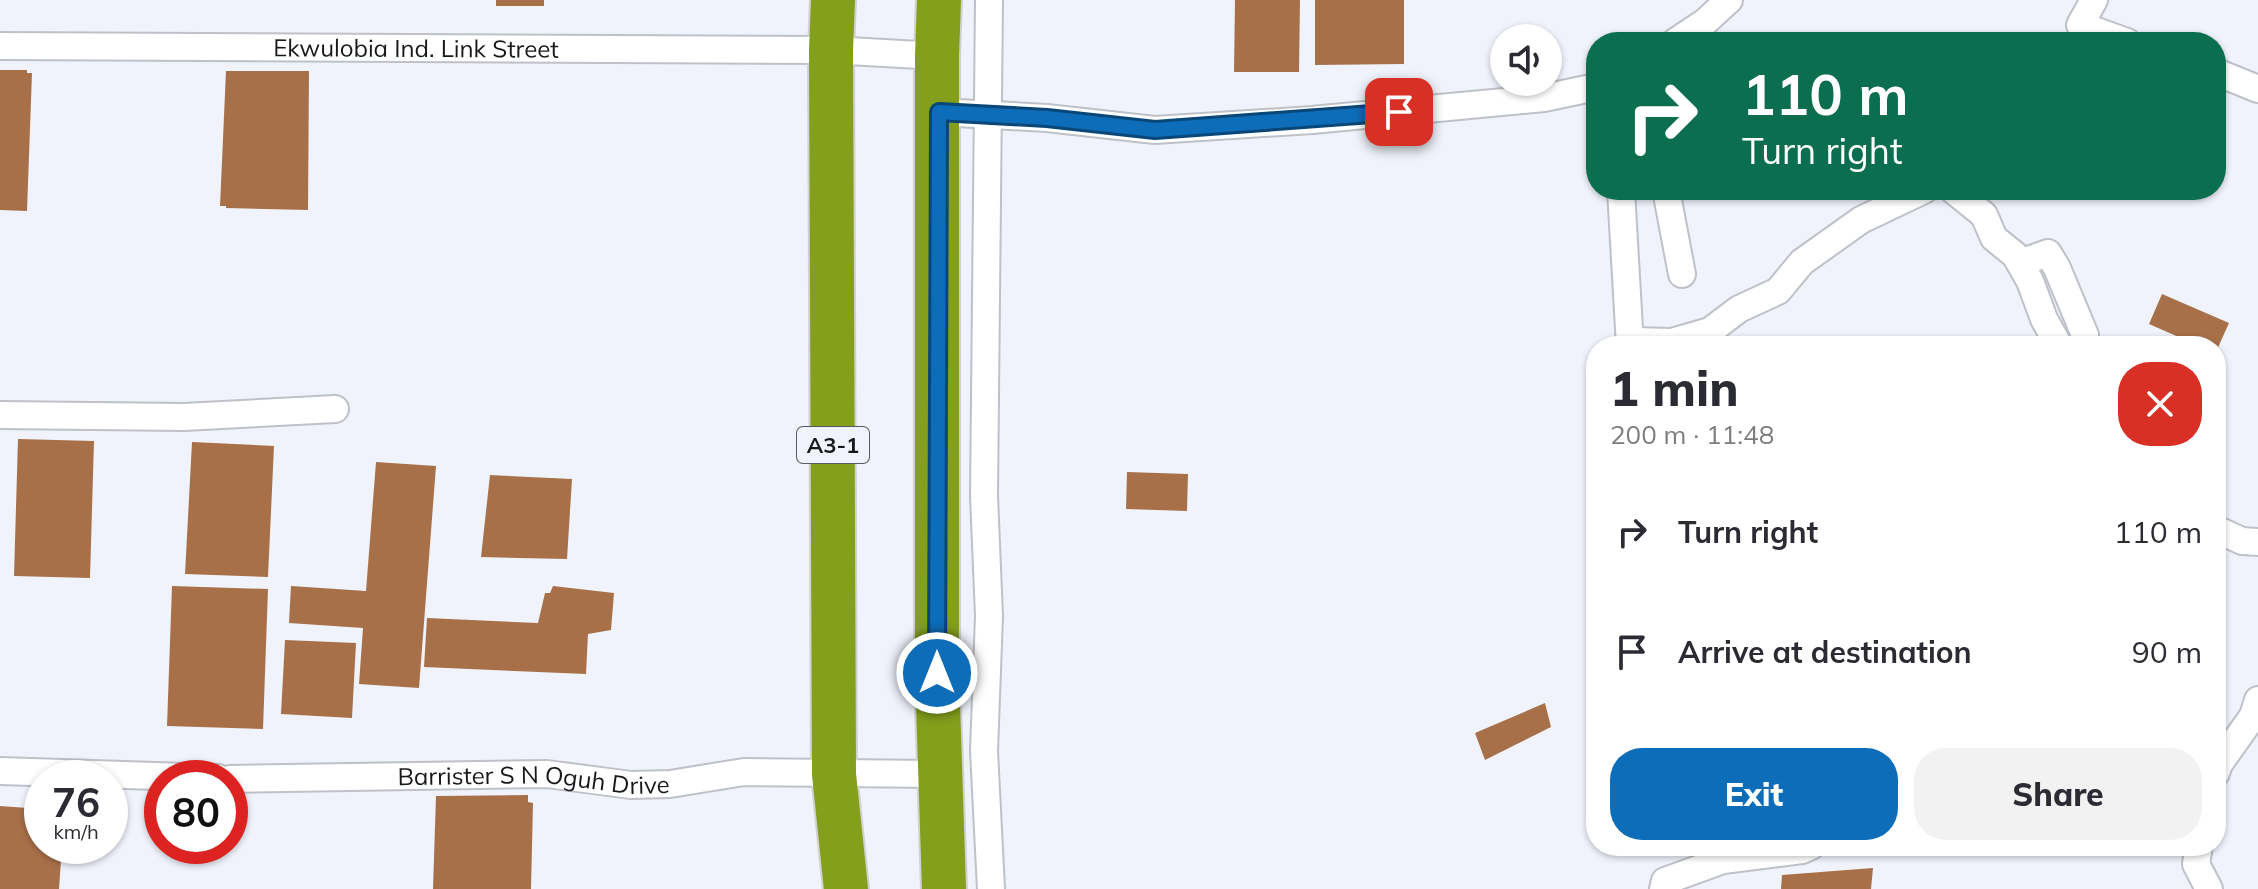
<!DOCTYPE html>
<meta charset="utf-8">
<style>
body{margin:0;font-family:Mulish,sans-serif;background:#f2f2f3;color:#2b2b33;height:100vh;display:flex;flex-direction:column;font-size:30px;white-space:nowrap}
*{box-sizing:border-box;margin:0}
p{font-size:26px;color:#7c7c81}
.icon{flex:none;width:44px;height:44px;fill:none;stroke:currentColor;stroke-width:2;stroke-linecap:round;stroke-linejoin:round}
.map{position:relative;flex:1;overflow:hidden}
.sheet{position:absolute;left:1586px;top:336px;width:640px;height:520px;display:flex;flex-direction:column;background:#fff;border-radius:32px;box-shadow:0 2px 6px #0004}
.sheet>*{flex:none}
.banner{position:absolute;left:1586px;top:32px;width:640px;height:168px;border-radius:32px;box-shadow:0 2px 6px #0004;background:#0b6e4f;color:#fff;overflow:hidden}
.fabs{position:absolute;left:1490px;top:24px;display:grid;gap:16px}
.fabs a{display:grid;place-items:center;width:72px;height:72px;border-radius:50%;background:#fff;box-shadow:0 2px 6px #0004;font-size:40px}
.speed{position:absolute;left:24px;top:760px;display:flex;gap:16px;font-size:40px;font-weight:700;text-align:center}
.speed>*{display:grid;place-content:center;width:104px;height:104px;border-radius:50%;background:#fff;box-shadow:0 2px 6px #0004;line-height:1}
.speed small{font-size:20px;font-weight:400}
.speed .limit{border:12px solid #d22;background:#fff;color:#111}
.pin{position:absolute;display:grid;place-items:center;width:68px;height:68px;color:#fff;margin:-34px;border-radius:16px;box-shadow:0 4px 12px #0006}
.me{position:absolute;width:88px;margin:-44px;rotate:0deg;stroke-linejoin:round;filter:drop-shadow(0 0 6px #0008)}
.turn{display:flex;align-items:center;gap:28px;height:168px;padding:0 24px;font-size:36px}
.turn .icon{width:104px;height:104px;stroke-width:2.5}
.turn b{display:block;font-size:56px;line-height:68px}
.round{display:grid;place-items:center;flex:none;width:84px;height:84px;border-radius:32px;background:#f2f2f3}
.summary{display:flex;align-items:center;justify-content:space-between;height:136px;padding:0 24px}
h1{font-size:48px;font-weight:800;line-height:60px}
.primary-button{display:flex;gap:16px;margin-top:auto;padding:16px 24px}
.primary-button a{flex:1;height:92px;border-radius:32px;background:#0e6db9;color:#fff;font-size:32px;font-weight:800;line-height:92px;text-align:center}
.primary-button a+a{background:#f2f2f3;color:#2b2b33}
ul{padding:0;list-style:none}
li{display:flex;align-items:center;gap:24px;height:120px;padding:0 24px}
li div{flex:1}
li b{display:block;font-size:30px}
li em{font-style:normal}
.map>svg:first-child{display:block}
</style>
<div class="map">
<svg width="2258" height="889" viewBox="0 0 2258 889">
<rect width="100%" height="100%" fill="#f0f3fb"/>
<path fill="#a87049" d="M496,0H544V6H496Z
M1235,0H1300L1299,72H1234Z
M1315,0H1404V64L1315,65Z
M0,70H27V73H32L27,211L0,210Z
M226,71H309L308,210L226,208V206H220Z
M2162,294L2229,323L2216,352V346H2199L2149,324Z
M18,439L94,441L90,578L14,576Z
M192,442L274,446L268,577L185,574Z
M376,462L436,466L419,688L359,684L363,628L289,623L291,586L366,591Z
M1127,472L1188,474L1187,511L1126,509Z
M490,475L572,479L567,559L481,557Z
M172,586L268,589L263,729L167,726Z
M553,586L614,593L611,630L588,634L586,674L424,667L427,618L538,623L545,593H550Z
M285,640L356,643L352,718L281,714Z
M1545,703L1551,727L1485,760L1475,733Z
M528,795V802L533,803L531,889H433L436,796Z
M0,806L42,809V846H62L59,889H0Z
M1873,868L1871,889H1781L1782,875Z"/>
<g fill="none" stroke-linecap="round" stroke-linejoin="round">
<defs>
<g id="street">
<path d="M989,0L984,496L989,616L984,751L991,889"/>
<path d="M2094,0L2080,25L2127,42"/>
<path d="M1675,42L1705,22L1729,0"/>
<path id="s1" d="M0,46L831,50L937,56"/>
<path d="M2216,72L2258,89"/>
<path d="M939,112L1047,118L1155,130L1312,120L1544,98L1596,87"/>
<path d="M1621,190L1630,346"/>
<path d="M1666,190L1682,274"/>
<path d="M1953,190L1984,215L1994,238L2015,255L2030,281L2044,319L2059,346"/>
<path d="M2020,263L2048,253L2057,268L2085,335"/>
<path d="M1631,341L1672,342L1710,331L1739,309L1778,291L1802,262L1861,220L1924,190"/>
<path d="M0,415L184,417L335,409"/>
<path d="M2216,529L2242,541L2258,542"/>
<path d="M0,771L218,778"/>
<path d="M2216,773L2219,764L2253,716L2258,700"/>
<path id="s2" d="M230,779L547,774L631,785L670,784L744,772L938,774"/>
<path d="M2199,846L2196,864L2209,889"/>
<path d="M1663,889L1665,881L1723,860L1802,850L1811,846"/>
</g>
<path id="highway" d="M833,0L831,50L834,774L846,889
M939,0L937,56V673L944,889"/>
</defs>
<use href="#street" stroke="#bec1c8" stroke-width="30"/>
<use href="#highway" stroke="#d1d1d1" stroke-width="48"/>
<use href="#street" stroke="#fff" stroke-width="26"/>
<use href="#highway" stroke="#839f1c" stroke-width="44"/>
</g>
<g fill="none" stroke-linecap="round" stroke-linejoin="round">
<defs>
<path id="route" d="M937,673L939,112L1047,118L1155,130L1399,112"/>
</defs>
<use href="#route" stroke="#094778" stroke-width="20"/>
<use href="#route" stroke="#0e6db9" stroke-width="14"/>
</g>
<g text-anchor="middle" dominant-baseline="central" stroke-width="8" stroke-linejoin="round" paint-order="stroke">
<rect fill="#f0f3fb" stroke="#585a5e" stroke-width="2" x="797" y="427" width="72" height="36" rx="6"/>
<g font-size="22" font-weight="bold" fill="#17181a">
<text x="833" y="445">A3-1</text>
</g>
<g font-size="24" fill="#17181a" stroke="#f0f3fb">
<text stroke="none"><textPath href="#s1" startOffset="416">Ekwulobia Ind. Link Street</textPath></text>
<text stroke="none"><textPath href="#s2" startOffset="304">Barrister S N Oguh Drive</textPath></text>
</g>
</g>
</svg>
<div class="fabs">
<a><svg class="icon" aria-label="sound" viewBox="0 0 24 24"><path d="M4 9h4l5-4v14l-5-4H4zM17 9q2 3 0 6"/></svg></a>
</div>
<div class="speed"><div>76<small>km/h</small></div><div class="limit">80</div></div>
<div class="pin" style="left:1399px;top:112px;background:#d93025"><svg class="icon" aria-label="arrive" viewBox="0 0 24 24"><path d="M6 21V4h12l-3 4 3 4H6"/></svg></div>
<svg class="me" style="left:937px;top:673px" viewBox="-20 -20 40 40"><circle r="17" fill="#0e6db9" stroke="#fff" stroke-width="3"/><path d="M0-11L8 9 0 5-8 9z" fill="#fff"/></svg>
<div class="banner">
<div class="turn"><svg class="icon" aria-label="right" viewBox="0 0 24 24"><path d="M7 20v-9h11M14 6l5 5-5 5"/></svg><div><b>110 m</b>Turn right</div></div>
</div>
<section class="sheet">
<div class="summary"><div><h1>1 min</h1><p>200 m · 11:48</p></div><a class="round" style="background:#d93025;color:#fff"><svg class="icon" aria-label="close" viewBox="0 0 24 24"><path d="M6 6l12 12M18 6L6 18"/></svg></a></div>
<ul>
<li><svg class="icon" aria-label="right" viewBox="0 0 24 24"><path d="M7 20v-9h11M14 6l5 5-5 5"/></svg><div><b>Turn right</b></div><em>110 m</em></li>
<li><svg class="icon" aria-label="arrive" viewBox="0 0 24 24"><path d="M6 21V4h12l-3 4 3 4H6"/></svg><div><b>Arrive at destination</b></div><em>90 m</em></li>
</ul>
<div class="primary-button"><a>Exit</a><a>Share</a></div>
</section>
</div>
